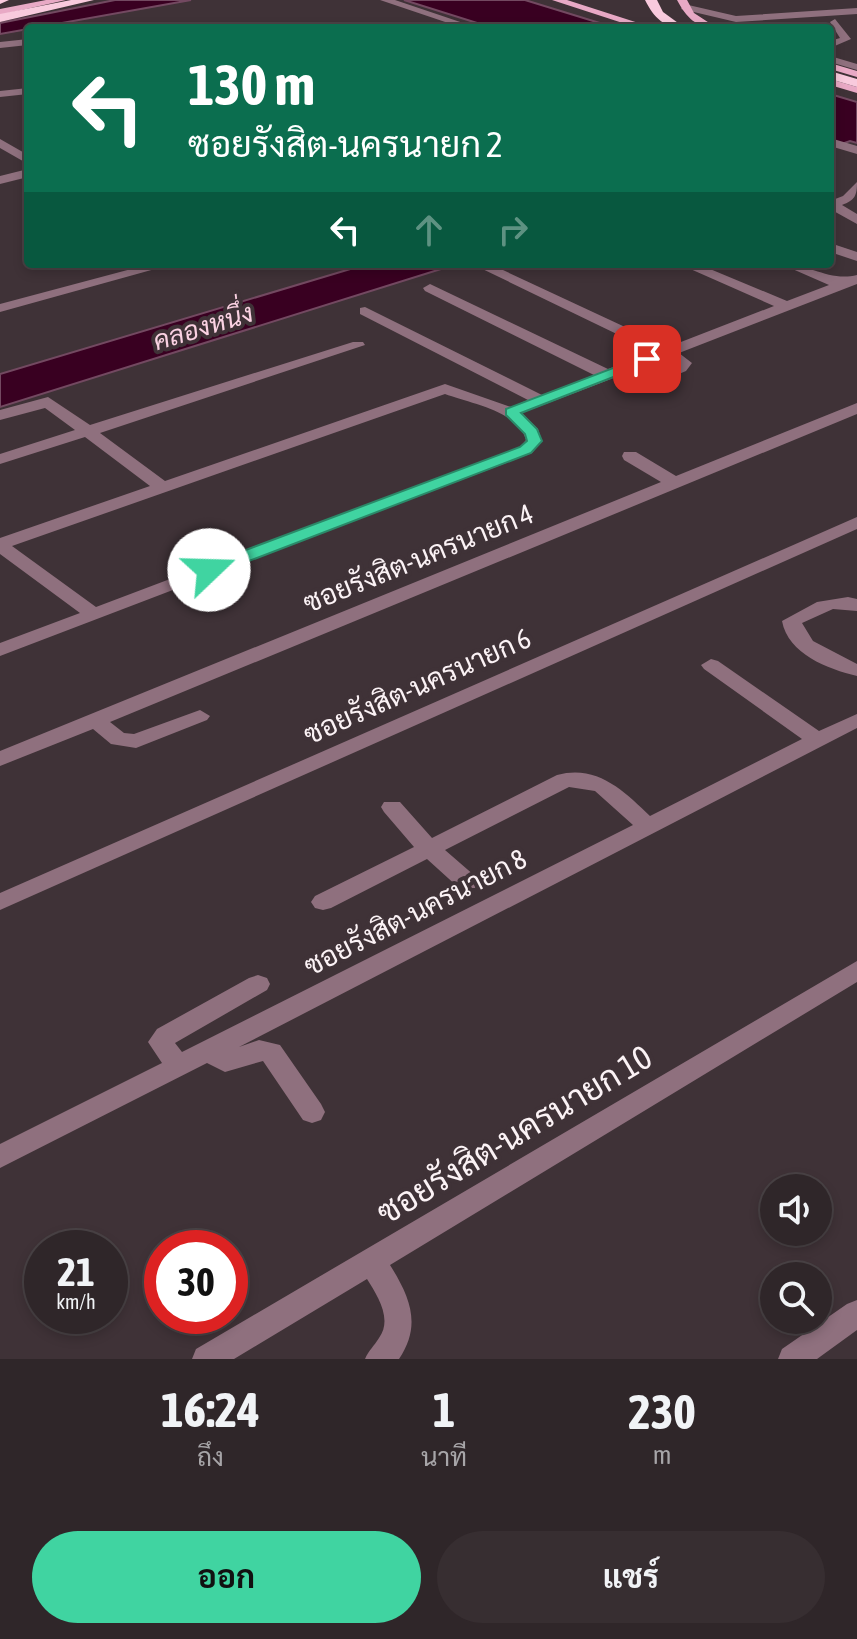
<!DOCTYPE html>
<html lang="th">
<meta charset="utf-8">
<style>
body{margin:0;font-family:"Asap Condensed",Sarabun,sans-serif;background:#372e31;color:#f1f3f6;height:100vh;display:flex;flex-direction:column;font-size:30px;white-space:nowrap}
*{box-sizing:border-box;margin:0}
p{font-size:26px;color:#a7a5a8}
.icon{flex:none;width:44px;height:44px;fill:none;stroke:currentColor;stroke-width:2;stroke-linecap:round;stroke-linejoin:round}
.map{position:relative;height:1359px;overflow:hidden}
.sheet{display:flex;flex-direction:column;background:#2f2629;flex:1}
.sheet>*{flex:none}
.top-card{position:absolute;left:24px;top:24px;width:810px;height:244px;border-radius:8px;box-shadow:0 4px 12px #0003,0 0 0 2px #4a4346;background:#0b6e4f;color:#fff;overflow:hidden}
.tools{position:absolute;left:760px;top:1174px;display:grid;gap:16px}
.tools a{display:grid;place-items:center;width:72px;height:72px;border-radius:50%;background:#2f2629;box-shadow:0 4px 12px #0003,0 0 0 2px #4a4346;font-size:40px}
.speed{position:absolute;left:24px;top:1230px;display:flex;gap:16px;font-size:40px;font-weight:700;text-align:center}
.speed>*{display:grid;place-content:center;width:104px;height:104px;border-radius:50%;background:#2f2629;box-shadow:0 4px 12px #0003,0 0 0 2px #4a4346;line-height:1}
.speed small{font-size:20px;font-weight:400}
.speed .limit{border:12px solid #d22;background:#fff;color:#111}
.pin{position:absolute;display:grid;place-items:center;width:68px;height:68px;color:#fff;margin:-34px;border-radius:16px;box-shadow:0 4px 12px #0006}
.me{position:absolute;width:88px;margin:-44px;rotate:69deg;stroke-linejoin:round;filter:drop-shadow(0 0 6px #0008)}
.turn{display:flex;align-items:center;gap:28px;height:168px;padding:0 32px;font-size:36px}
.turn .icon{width:104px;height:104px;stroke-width:2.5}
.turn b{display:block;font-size:56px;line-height:68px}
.lanes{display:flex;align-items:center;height:76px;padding:0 32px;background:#0003;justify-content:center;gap:40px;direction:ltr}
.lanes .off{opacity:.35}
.eta{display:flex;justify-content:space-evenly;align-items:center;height:136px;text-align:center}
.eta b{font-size:48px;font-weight:700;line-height:56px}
.action{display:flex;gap:16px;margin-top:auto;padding:16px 32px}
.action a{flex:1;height:92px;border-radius:48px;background:#40d4a1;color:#111;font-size:32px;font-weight:700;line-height:92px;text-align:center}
.action a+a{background:#372e31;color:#f1f3f6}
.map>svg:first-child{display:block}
</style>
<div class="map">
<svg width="857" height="1359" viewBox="0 0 857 1359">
<rect width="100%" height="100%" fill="#3f3237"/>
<path fill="#390021" stroke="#734961" stroke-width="2" d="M115,0H191L0,34V23Z
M404,0H525L616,28H493Z
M830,94L857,102V143L850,141L830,148Z
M367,264H457L0,407V374Z"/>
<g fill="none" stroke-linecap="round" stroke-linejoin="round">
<path fill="#8f707e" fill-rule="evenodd" d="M380,0H395L478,28H463Z
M684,4L736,16L857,8V14L736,22L681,9Z
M835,19L851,39L830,48V41L840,38L830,22Z
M28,39V45L0,48V42Z
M830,56L857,64V70L830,62Z
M28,88V94L0,97V91Z
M830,138L857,146V154L830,146Z
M0,139L28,155V164L0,148Z
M28,169V177L0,184V176Z
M857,182C857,196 855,200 842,205L857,214V224L830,209V201L843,196Z
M830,243L857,252V261L830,252Z
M150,264H173L0,312V304Z
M472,264H490L668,347L774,306L679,264H698L787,301L829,285L781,264C810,264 830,282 857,275V284L679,353L692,363L686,371L648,387L643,389L635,384L676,364L666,358L522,413L538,429L542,441L532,453L0,656V643L80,613L0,554V538L150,486L85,437L0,464V454L75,430L45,408L0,420V410L48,397L90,425L353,342H363L365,345L100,433L165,481L445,384L511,407L528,400L360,314V308L365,307L542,395L594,375L425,291L423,288L430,284L608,369L654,352ZM445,394C469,403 519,411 526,440L520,447L96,607L12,546Z
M857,403V414L110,722L124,733L134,734L200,710L210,716L207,720L136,748L111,744L93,729L0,766V751L661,482L624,460L622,456L624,452H636L676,476Z
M857,517V529L0,910V893Z
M848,597L857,599V611L833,609L802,623L813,641L857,664V676C828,669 788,654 782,621L817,602Z
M711,659L718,661L819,731L857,714V728L239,1047L259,1040L280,1045L321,1104L325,1112L321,1120L312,1123L303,1120L263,1061L225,1072L207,1063L0,1168V1144L162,1063L148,1042L157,1029L249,978L258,975L267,978L270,984L267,990L175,1043L182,1052L633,825L595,791L569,787L445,850L475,876L479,882L475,888H459L427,859L331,908L323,910L315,908L311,902L315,896L414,847L384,812L381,807L384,802H400L432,838L557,775C597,764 624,791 650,816L802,739L704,669L701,665Z
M857,961V982L390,1265C410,1297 422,1325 399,1359H365C369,1350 374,1346 379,1338C393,1319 377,1295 367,1279L234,1359H192L196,1349Z
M857,1300V1330L817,1359H778L782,1349L847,1304Z"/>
<path fill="#e8a9c5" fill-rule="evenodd" d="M46,0H66L0,15V9Z
M552,0H567L654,28H638Z
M677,0H687L694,13L717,28C696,28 686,17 677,0Z
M830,63L857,71V77L830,69Z
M830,79L857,87V93L830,85Z"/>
<path fill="#f8cadd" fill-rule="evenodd" d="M0,0H9L0,4Z
M71,0H94L0,22V14Z
M645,0H657L663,12L685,28C664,28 654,18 645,0Z
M830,71L857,79V87L830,79Z"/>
</g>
<path fill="#40d4a1" stroke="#2a8a69" stroke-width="2" d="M647,355L654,359L652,362L521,413L537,429L542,441L531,453L215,574L209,575L201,570L203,566L520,447L527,441L525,434L506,415V409Z"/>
<g text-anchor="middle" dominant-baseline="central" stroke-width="8" stroke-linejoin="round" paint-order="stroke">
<g font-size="26" font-style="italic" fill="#fbd2e3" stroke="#3f3237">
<text transform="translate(203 327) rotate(-17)">คลองหนึ่ง</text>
</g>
<g font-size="28" fill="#fbf2f5" stroke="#3f3237">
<text transform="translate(418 558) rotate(-22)">ซอยรังสิต-นครนายก 4</text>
<text transform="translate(417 686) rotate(-24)">ซอยรังสิต-นครนายก 6</text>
<text transform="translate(415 912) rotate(-27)">ซอยรังสิต-นครนายก 8</text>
</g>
<g font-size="34" fill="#fbf2f5" stroke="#3f3237">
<text transform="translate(514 1134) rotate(-31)">ซอยรังสิต-นครนายก 10</text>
</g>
</g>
</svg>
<div class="tools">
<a><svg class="icon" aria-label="sound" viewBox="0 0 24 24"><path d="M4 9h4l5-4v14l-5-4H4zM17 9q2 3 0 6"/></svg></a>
<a><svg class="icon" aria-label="search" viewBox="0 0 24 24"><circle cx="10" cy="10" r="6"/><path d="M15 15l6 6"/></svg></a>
</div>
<div class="speed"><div>21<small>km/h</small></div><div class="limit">30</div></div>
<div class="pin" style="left:647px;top:359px;background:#d93025"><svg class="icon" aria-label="arrive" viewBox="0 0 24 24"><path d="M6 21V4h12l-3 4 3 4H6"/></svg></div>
<svg class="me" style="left:209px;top:570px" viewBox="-20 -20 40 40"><circle r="19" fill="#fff"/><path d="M0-13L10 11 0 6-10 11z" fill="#40d4a1"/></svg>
<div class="top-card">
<div class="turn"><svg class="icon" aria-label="left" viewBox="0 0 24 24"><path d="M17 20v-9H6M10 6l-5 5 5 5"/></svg><div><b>130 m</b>ซอยรังสิต-นครนายก 2</div></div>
<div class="lanes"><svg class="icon" aria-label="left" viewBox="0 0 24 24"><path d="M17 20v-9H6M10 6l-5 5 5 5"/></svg><svg class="icon off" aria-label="ahead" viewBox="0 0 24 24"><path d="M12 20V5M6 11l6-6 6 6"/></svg><svg class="icon off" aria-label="right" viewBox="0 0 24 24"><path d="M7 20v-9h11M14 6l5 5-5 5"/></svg></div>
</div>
</div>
<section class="sheet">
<div class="eta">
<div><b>16:24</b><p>ถึง</p></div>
<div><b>1</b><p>นาที</p></div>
<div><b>230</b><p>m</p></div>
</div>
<div class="action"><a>ออก</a><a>แชร์</a></div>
</section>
